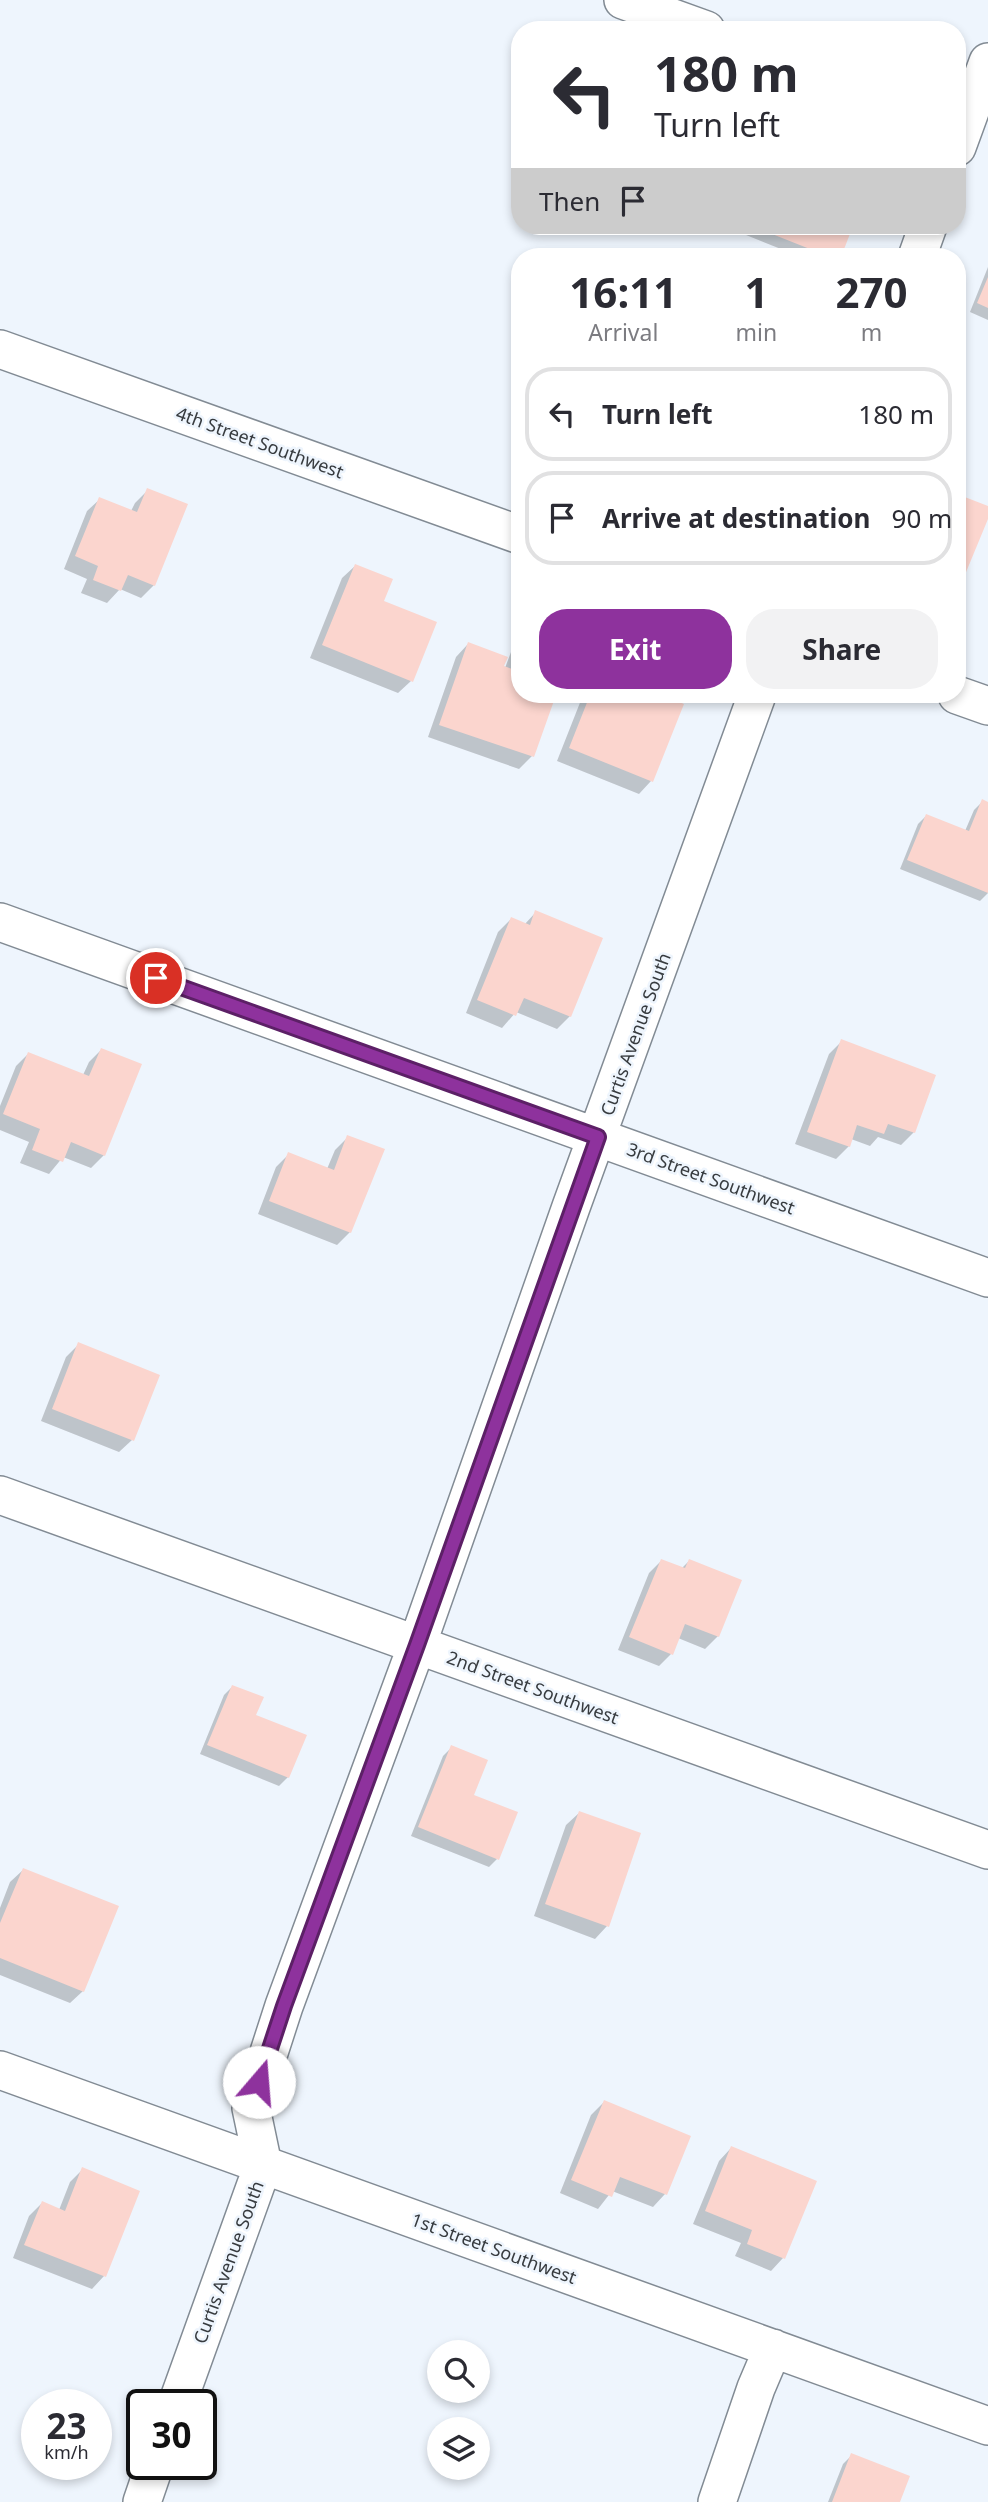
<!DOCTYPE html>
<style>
body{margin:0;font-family:"Noto Sans",sans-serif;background:#f2f2f3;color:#2b2b33;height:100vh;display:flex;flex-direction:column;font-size:26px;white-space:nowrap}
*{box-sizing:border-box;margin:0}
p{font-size:23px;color:#7c7c81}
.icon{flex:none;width:38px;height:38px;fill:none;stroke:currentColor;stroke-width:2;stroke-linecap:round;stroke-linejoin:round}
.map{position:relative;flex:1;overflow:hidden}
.drawer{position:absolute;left:511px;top:248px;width:455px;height:455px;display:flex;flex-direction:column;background:#fff;border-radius:28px;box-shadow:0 4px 10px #0003}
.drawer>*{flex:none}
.banner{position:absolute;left:511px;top:21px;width:455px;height:214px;border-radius:28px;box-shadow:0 4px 10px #0003;background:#fff;color:#2b2b33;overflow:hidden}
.tools{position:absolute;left:427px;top:2340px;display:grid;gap:14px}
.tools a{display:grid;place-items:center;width:63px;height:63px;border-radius:50%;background:#fff;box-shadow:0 4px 10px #0003;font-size:35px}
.speed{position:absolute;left:21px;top:2389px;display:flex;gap:14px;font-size:35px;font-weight:700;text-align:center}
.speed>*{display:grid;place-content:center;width:91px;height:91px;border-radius:50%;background:#fff;box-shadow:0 4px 10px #0003;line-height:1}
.speed small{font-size:18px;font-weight:400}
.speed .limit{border:4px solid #111;border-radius:10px;background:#fff;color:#111}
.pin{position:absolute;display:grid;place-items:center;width:60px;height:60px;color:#fff;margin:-30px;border:4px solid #fff;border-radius:50%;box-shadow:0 2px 7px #0007}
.me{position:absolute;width:77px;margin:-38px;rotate:18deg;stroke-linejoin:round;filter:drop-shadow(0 0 5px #0008)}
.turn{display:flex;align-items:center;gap:24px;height:147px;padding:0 28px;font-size:32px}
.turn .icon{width:91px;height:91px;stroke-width:2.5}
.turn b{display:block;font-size:49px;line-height:60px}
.then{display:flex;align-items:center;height:66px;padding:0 28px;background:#0003;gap:14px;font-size:26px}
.eta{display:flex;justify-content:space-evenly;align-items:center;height:119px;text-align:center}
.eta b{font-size:42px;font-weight:700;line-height:49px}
.action{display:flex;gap:14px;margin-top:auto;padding:14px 28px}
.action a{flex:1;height:80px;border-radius:28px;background:#8e329d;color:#fff;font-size:28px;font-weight:700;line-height:80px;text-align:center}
.action a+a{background:#f2f2f3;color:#2b2b33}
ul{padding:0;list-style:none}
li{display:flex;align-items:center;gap:21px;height:94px;margin:0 14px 10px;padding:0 14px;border:4px solid #e1e1e2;border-radius:28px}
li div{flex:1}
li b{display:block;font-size:26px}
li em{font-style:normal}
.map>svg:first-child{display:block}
</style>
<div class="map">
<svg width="988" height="2502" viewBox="0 0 988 2502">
<rect width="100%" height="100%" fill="#eef5fd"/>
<path fill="#0003" d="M647,226H680L671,235Z
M690,226H704L700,230Z
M750,226H851L839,257H801L746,235Z
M988,267V320L970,312Z
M148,490L154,585L141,598L120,589L107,603L81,593L87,579L64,569L87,511L100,499L131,511L135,503Z
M355,566L382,602L411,681L398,693L310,658L342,578Z
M520,643V695H554L532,756L519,769L428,737L456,657L468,644L501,668H505L511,652Z
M583,695H658L682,705L651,781L639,794L557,761Z
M982,802L988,804V893L980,901L900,869L918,824L926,816L965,831L974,810Z
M536,912L570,1016L557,1029L516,1012L502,1028L466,1013L498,932L511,919L524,925Z
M842,1041L914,1132L901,1145L878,1137L870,1146L851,1139L849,1146L836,1159L795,1144L829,1054Z
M101,1050L104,1155L91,1168L63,1157L49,1174L20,1163L29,1142L0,1130V1106L16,1066L28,1054L83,1075L89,1062Z
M348,1137L350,1232L337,1245L258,1214L276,1167L289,1154L327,1169L335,1150Z
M79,1344L132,1440L119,1452L41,1421L66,1357Z
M661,1561L681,1569L689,1561L718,1636L705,1649L678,1638L671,1654L659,1666L618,1650L649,1573Z
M232,1687L254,1716L304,1736L288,1777L279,1786L200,1754L224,1695Z
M451,1748L497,1859L489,1867L411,1836L443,1756Z
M579,1813L607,1926L595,1939L534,1916L566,1825Z
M23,1870L83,1991L70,2003L0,1975V1908L10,1882Z
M604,2102L689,2137L665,2194L653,2207L612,2191L598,2209L560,2193L591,2115Z
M731,2148L783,2258L771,2271L735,2256L741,2243L693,2224L719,2161Z
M83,2169L104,2276L92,2289L13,2258L29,2216L42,2203L59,2210L70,2182Z
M851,2456L898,2502H828L843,2464Z"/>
<path fill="#fbd5ce" d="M752,226H853L841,257H830Z
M988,277V308L977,303Z
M147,488L188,504L155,586L128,575L121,591L93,580L98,566L75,556L99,497L137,512Z
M957,494L988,506V519L957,594Z
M355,564L393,579L384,601L437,622L413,682L322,645Z
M468,642L508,657L504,666L512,669L520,647V695H556L534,757L439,725Z
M590,695H663L684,704L653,782L569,748Z
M982,799L988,802V893L907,860L926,814L969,831Z
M535,910L603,938L571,1017L524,998L516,1016L477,1000L511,917L530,925Z
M841,1039L936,1075L915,1133L888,1124L884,1134L857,1125L850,1147L807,1132Z
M101,1048L142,1064L105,1156L71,1142L63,1162L32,1150L40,1129L3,1114L28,1052L89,1076Z
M347,1135L385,1149L351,1233L269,1201L288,1152L334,1170Z
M78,1342L160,1375L134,1441L52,1409Z
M661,1559L685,1568L689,1559L742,1580L719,1637L685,1624L673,1655L629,1637Z
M232,1685L264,1697L256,1715L307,1735L289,1778L207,1745Z
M451,1745L488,1760L474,1795L518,1812L499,1860L418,1827Z
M579,1811L641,1833L609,1927L545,1904Z
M23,1868L119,1906L84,1992L0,1958V1923Z
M604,2100L691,2136L667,2195L620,2177L612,2197L571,2180Z
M731,2146L817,2181L785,2259L747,2244L752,2230L705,2211Z
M82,2167L140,2191L106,2277L24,2245L42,2201L65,2211Z
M851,2453L910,2476L900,2502H832Z"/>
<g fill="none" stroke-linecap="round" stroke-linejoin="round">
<defs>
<path id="minor" d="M623,0L706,30
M957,147L988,62
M917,257L928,226
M0,349L520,535
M957,695L988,706
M0,922L988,1278
M0,1495L988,1850
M0,2070L988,2426
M177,2404L263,2165L251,2108L284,2006L417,1645L571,1207L757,695
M142,2502L155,2464
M717,2502L756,2388L773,2348"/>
</defs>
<use href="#minor" stroke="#828b94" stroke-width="40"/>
<use href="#minor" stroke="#fff" stroke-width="37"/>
</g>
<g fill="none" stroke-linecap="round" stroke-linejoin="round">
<defs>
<path id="route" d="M156,978L598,1137L417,1645L284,2006L259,2082"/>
</defs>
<use href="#route" stroke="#5c2066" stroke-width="18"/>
<use href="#route" stroke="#8e329d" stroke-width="12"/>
</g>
<g text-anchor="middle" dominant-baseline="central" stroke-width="5" stroke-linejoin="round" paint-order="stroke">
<g font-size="18" fill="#373b3f" stroke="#eef5fd">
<text transform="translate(260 442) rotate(20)">4th Street Southwest</text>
<text transform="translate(635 1034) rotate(-70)">Curtis Avenue South</text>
<text transform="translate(711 1178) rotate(20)">3rd Street Southwest</text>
<text transform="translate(533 1687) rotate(20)">2nd Street Southwest</text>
<text transform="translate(494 2248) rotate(20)">1st Street Southwest</text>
<text transform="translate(228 2262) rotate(-70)">Curtis Avenue South</text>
</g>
</g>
</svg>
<div class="tools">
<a><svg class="icon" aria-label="search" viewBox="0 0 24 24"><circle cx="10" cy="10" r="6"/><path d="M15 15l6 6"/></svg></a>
<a><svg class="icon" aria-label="layers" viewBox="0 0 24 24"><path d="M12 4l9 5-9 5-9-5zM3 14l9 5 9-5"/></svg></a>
</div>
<div class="speed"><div>23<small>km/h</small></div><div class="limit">30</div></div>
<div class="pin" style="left:156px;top:978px;background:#d93025"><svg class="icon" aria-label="arrive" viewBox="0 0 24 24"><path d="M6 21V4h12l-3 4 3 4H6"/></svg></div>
<svg class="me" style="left:259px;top:2082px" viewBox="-20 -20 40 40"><circle r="19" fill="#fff"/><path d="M0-13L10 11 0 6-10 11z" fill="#8e329d"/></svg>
<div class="banner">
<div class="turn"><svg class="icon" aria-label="left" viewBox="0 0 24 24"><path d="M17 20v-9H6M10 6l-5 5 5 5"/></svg><div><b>180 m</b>Turn left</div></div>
<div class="then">Then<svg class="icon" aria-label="arrive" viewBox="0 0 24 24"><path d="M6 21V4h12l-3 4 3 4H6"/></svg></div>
</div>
<section class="drawer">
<div class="eta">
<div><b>16:11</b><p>Arrival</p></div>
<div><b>1</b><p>min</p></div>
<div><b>270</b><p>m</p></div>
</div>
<ul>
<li><svg class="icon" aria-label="left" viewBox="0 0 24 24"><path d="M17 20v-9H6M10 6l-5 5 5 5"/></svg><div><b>Turn left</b></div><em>180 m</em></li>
<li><svg class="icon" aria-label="arrive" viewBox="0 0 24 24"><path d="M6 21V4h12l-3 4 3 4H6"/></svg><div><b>Arrive at destination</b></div><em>90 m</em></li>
</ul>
<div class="action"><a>Exit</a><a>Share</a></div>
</section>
</div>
